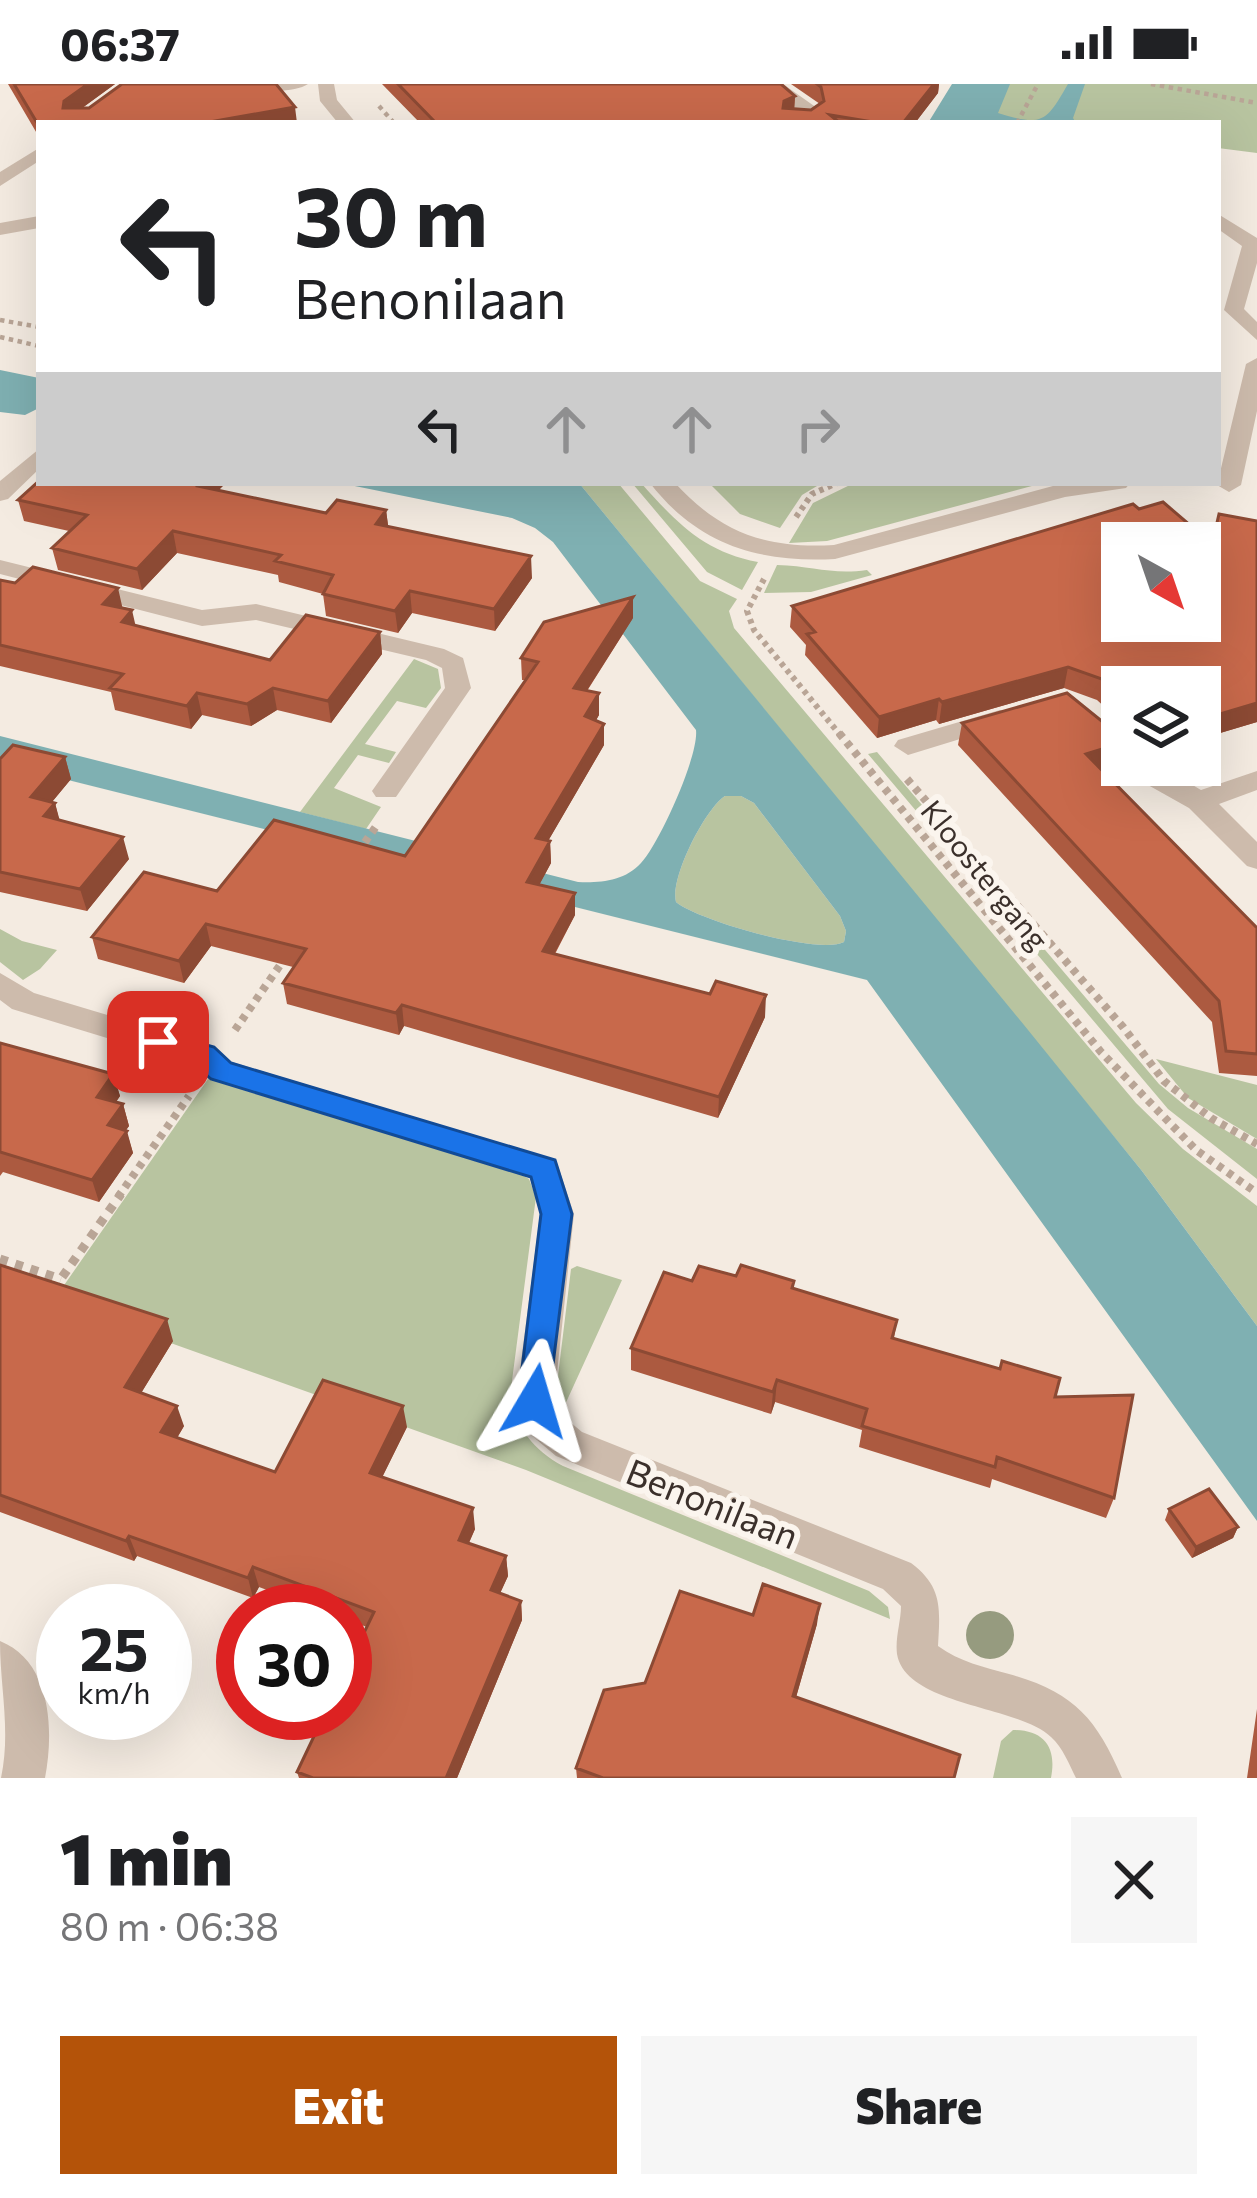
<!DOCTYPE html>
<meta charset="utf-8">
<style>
body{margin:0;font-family:Commissioner,sans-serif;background:#f6f6f6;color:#202124;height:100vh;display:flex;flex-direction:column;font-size:45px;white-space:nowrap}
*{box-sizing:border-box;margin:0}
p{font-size:39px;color:#757577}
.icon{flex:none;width:66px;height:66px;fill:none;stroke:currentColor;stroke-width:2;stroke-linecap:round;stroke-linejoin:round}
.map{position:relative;height:1694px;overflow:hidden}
.panel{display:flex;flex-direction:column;background:#fff;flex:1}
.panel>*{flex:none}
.guide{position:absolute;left:36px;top:36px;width:1185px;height:366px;border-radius:0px;box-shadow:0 12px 48px #0002;background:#fff;color:#202124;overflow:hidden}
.needle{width:78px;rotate:140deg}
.fabs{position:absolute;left:1101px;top:438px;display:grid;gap:24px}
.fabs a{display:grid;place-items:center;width:120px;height:120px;border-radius:0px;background:#fff;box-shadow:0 12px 48px #0002;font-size:60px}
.speed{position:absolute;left:36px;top:1500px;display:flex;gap:24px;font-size:60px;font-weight:700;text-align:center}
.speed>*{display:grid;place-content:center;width:156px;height:156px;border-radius:50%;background:#fff;box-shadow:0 12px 48px #0002;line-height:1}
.speed small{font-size:30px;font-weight:400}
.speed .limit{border:18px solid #d22;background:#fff;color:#111}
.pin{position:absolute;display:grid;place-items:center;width:102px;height:102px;color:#fff;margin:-51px;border-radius:24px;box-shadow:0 6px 18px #0006}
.me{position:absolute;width:132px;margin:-66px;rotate:7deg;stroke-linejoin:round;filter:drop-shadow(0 0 9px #0008)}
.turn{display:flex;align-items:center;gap:42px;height:252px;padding:0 60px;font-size:54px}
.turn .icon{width:156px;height:156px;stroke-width:2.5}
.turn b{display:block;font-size:84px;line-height:102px}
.lanes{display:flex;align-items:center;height:114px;padding:0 60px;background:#0003;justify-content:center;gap:60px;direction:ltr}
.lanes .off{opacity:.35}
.round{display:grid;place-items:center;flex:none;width:126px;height:126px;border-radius:0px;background:#f6f6f6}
.headline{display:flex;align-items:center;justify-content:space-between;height:204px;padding:0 60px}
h1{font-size:72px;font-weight:800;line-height:90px}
.button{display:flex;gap:24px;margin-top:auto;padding:24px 60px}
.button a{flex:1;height:138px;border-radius:0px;background:#b45309;color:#fff;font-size:48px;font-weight:800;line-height:138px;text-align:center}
.button a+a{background:#f6f6f6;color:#202124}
.status{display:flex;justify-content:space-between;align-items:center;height:84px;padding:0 60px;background:#fff;direction:ltr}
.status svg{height:33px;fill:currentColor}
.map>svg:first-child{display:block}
</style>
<div class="status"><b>06:37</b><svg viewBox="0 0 49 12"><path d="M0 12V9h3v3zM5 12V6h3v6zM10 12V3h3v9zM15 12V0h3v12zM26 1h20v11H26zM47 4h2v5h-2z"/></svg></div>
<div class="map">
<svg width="1257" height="1694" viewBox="0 0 1257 1694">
<rect width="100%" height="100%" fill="#f4ebe1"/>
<path fill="#b8c4a0" d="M993,0H1257V69L1218,64V39H1044L978,30Z
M579,399H618L700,497L737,515L729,527L734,544L1136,1019L1183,1065L1257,1122V1242L1142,1087Z
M632,399H641C677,439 704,468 758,478L742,506L707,488Z
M709,399H822L802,411L780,444L740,430Z
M854,399H1043L827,457L789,459L813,419Z
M777,481C813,482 832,491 867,486L872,491L811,508L764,509Z
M414,575L438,585L441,604L426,624L397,617L365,660L396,668L389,679L358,671L334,704L381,723L366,745L300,728Z
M877,668L1159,1000L1188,1024L1257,1065V1095L1168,1025L868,670Z
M725,712H741L754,719L840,832L846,847L844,858C819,871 699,837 676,818C670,794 705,725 725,712Z
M0,845L22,857L57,866L40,885L23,896L0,878Z
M1156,975L1257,1001V1055L1188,1014Z
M208,995L514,1086L529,1095L536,1113L510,1312C517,1344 533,1366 563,1382L869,1507L888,1523L890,1535L526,1386L53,1217Z
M577,1182L622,1196L563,1325L557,1300L571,1185Z
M1013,1646C1044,1646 1057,1663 1051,1694H993L1001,1657Z"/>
<path fill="#7fb0b2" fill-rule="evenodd" d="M952,0H1010L998,29C1043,43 1046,38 1068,0H1085L1073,34L1076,39H928Z
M0,286L39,294V324L25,331L0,328Z
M340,399H579L1024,941L1142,1087L1257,1242V1437L867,896L0,679V652L578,798C600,799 625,797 641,779C659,760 699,672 696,646L553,458L535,444L512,434ZM725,712H741L754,719L840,832L846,847L844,858C819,871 699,837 676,818C670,794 705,725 725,712Z"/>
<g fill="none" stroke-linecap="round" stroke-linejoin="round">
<path stroke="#b9a596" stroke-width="4.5" stroke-dasharray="4.5 4.5" stroke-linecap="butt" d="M1151,0L1257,19
M379,22L394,39
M1017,39L1038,0
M0,236L39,243
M0,253L39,262"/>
<path stroke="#b9a596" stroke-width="6" stroke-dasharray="4.5 4.5" stroke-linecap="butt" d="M796,433L812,410L837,399
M764,495L747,527L754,546L841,652"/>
<path stroke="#b9a596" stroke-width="8" stroke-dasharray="6 6" stroke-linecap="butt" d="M839,649L1101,968L1196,1066L1257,1109
M907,695L1123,943L1164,997L1211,1034L1257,1060
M358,768L377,741
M235,946L285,874
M118,1113L189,1012"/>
<path stroke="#b9a596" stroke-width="9" stroke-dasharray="8 8" stroke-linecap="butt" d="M0,1175L61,1195
M53,1206L121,1110"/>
<path fill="#cdbbac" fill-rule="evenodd" d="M246,0H308C295,9 259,9 246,0Z
M318,0H334L337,16L356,39H338L320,17Z
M764,0H783L817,24L819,33L810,39H785L802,30Z
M39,64V77L0,102V88Z
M1218,130L1257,154V179L1244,225L1257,238V256L1224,226L1242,162L1218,145Z
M39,132V144L0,151V139Z
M1257,274V327L1241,401L1229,408L1217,401L1246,280Z
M39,365V385L8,415L0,417V397Z
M650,399H675C721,449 766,465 834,461L1064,399H1130L1126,404L1065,413L835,475C759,479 698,461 650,399Z
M0,476L202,526L256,520L444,565L463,574L471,604L396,713H376L372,707L445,604L442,584L426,576L256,536L202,542L0,490Z
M1000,626L1009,628L1013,634L1009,640L908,671L894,662L898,656Z
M1129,681H1159L1201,706L1257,687V706L1219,720L1257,758V785L1247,782L1189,724L1148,701Z
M0,889L34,909L214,963L232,978L556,1076L574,1130L554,1317L558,1328L582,1348L911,1479C943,1503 940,1525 938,1562C960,1578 984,1583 1009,1590C1073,1608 1096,1633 1122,1694H1076C1069,1680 1063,1664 1051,1653C1017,1621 906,1622 897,1570C895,1554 901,1537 901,1522L883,1505L556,1372L531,1351L516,1317L540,1130L530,1094L210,996L192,980L12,925L0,916Z
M0,1557C52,1578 54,1647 45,1694H1C11,1647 0,1604 0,1557Z"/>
</g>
<circle fill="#969b7f" cx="990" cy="1551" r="24"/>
<path fill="#ac5a40" d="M8,0H115L82,24H89L276,0L39,39V53Z
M382,0H781L795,12L794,25L811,26L820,20L791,0H939L938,9L915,39H420Z
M218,406L326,429L386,426L388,442L532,494L495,547L412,529L398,549L326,532L323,510L279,498L278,491L177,469L142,506L58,486L52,464L69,447L24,437L18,416Z
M1133,420L1257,638L1200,655V603H1122V639L1097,616L1064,604L939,640L936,636L877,654L805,571L806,561L790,543L792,522Z
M0,496L122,524L136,542L270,576L380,548L382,570L331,639L277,626L251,642L202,631L191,645L115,626L111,608L0,582Z
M633,534L587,607L599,631L596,636L604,661L548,757H550L551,779L539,801L575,809V831L555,870L765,933L718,1034L404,942L399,951L287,920L283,899L293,883L211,862L184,899L98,875L92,853L217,807L405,772L525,596H522L521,574Z
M962,639L1109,643L1101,686L1257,844V992L1219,989L1212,938L958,661Z
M65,673L71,695L51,719H55L59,736L129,775L87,827L0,808V675Z
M0,959L113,990L120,1012L116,1018L123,1020L129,1042L126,1046L133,1069L99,1118L3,1088L0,1092Z
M0,1181L173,1257L141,1309L184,1342L177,1354L275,1388L407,1343L382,1393L475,1445L469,1459L506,1472L508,1492L500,1509L521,1517L522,1536L457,1694H299L297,1688L367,1543L345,1535V1527H323L259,1503L253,1514L137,1472L134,1477L0,1428Z
M736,1192L794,1205L897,1236L894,1254L1055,1313L1114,1414L1106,1434L992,1395L990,1404L859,1363L862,1346L775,1318L771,1330L631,1286V1264L692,1197Z
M1169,1425L1238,1443L1233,1454L1192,1474L1165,1436Z
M753,1531L817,1540L796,1613L954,1694H577L576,1684L645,1599Z
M1257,1625V1694H1247Z"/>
<path fill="#8c4a34" d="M88,0H115L67,35L63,24L64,17Z
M934,0H939L938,9L915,39H903Z
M795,12L794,29L782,39L784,17Z
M295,23L297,39H204Z
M201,399H226L202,423L198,402Z
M386,426L389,448L376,440Z
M173,447L177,469L142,506L137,485Z
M531,472L532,494L495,547L494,525Z
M118,504L123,526L103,520Z
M410,507L412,529L398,549L395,527Z
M633,513V534L575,625L574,604Z
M132,526L137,548L122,538Z
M380,548L382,570L331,639L328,617Z
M1068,583L1064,604L939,640L942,618Z
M273,604L277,626L251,642L247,620Z
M197,609L202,631L191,645L187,622Z
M599,609V631L586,654L585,632Z
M939,615L936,636L877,654L879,633Z
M1257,619V638L1200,655V636Z
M604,640V661L537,776L536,754Z
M1122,659V679L1081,692L1086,670Z
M65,673L71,695L38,735L31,713Z
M55,719L61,741L44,732Z
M123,753L129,775L87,827L80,805Z
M550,757L551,779L529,820L527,798Z
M575,809V831L544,889L543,867Z
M206,840L211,862L184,899L179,877Z
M766,911L765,933L718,1034L719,1013Z
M402,921L404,942L399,951L396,929Z
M113,990L120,1012L104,1035L97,1013Z
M123,1020L129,1042L114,1063L108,1041Z
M127,1047L133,1069L99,1118L92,1096Z
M167,1235L173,1257L132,1324L125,1303Z
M777,1296L775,1318L771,1330L773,1308Z
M177,1322L184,1342L168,1369L161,1348Z
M403,1322L407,1343L374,1410L370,1389Z
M473,1424L475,1445L461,1476L459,1456Z
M1238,1443L1233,1454L1192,1474L1196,1463Z
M129,1452L137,1472L134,1477L126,1457Z
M506,1472L508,1492L493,1525L491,1506Z
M253,1483L259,1503L253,1514L248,1494Z
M521,1517L522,1536L457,1694H446Z
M820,1520L817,1540L791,1631L793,1612Z"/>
<path fill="#c8694b" stroke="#8c4a34" stroke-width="3" fill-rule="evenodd" d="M14,0H88L64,17L63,24H89L122,0H276L295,23L204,39H39V42Z
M398,0H781L795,12L784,17L783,24L811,26L824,17L821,3L817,0H934L903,39H879L830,31L840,39H436Z
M39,397V399H201L198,402L326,429L337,416L386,426L376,440L531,472L494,525L410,507L395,527L323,510L333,491L275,477L281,471L173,447L137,485L52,464L87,431L18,416Z
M1163,418L1212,460L1219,430L1257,437V619L1200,636V603H1122V613L1102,595L1068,583L942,618L939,615L879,633L807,550L815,548L792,522L1133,420L1139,425ZM1122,459H1200V537H1122Z
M33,483L118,504L103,520L132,526L122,538L270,576L306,531L380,548L328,617L273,604L247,620L197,609L187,622L110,604L123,590L0,561V496L15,499Z
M633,513L574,604L599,609L585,632L604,640L536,754L550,757L527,798L575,809L543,867L710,910L716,897L766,911L719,1013L402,921L396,929L283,899L306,865L206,840L179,877L92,853L144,788L217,807L274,736L405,772L538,578L521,574L544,538Z
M1067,609L1109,643L1122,649V659L1086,670L1257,844V970L1226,967L1219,917L962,639Z
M13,661L65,673L31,713L55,719L44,732L123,753L80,805L0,788V675Z
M0,959L113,990L97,1013L123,1020L108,1041L127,1047L92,1096L0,1068Z
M0,1181L167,1235L125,1303L177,1322L161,1348L275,1388L323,1296L403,1322L370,1389L473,1424L459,1456L506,1472L491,1506L521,1517L446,1694H313L297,1688L325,1629H345V1588L374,1528L253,1483L248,1494L129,1452L126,1457L0,1411Z
M741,1181L794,1197L792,1204L897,1236L892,1254L1000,1285L1002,1277L1060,1294L1055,1313L1133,1311L1114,1414L997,1373L995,1383L862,1342L867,1325L777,1296L773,1308L631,1264L664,1188L692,1197L699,1182L736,1192Z
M1209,1405L1238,1443L1196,1463L1169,1425Z
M763,1500L820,1520L793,1612L960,1671L954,1694H603L576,1684L604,1606L645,1599L680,1507L753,1531Z"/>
<path fill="#1a73e8" stroke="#114b97" stroke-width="3" d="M158,947L214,963L231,979L555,1076L572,1130L547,1328L535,1332L523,1328L518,1317L541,1130L531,1093L211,995L193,979L148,965L144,958Z"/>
<g text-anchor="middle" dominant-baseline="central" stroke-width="12" stroke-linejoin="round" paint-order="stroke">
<g font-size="30" fill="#3b302b" stroke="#fbf5ee">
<text transform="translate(986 790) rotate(51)">Kloostergang</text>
</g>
<g font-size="36" fill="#3b302b" stroke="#fbf5ee">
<text transform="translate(713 1418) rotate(22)">Benonilaan</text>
</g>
</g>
</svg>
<div class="fabs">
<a><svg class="needle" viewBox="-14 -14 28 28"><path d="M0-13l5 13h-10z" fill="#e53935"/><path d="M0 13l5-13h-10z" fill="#757577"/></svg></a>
<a><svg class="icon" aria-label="layers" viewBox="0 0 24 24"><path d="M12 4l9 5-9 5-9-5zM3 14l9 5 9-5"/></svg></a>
</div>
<div class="speed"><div>25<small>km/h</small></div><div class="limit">30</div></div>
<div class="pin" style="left:158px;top:958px;background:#d93025"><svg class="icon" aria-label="arrive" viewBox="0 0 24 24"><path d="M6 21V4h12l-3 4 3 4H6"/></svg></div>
<svg class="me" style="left:535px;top:1317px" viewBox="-20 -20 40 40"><path d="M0-17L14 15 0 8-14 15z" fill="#1a73e8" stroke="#fff" stroke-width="4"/></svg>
<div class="guide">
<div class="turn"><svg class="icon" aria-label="left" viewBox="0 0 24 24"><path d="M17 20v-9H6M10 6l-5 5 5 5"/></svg><div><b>30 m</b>Benonilaan</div></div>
<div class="lanes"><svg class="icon" aria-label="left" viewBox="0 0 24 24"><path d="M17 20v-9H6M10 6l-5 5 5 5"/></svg><svg class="icon off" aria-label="ahead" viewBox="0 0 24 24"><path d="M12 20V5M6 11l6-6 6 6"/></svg><svg class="icon off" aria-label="ahead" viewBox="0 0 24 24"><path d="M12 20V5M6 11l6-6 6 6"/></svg><svg class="icon off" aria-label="right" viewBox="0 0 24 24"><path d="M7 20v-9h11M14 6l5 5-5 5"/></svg></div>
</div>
</div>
<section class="panel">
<div class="headline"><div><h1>1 min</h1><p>80 m · 06:38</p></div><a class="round"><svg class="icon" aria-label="close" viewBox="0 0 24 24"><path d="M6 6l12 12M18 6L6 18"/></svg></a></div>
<div class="button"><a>Exit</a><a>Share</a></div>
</section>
